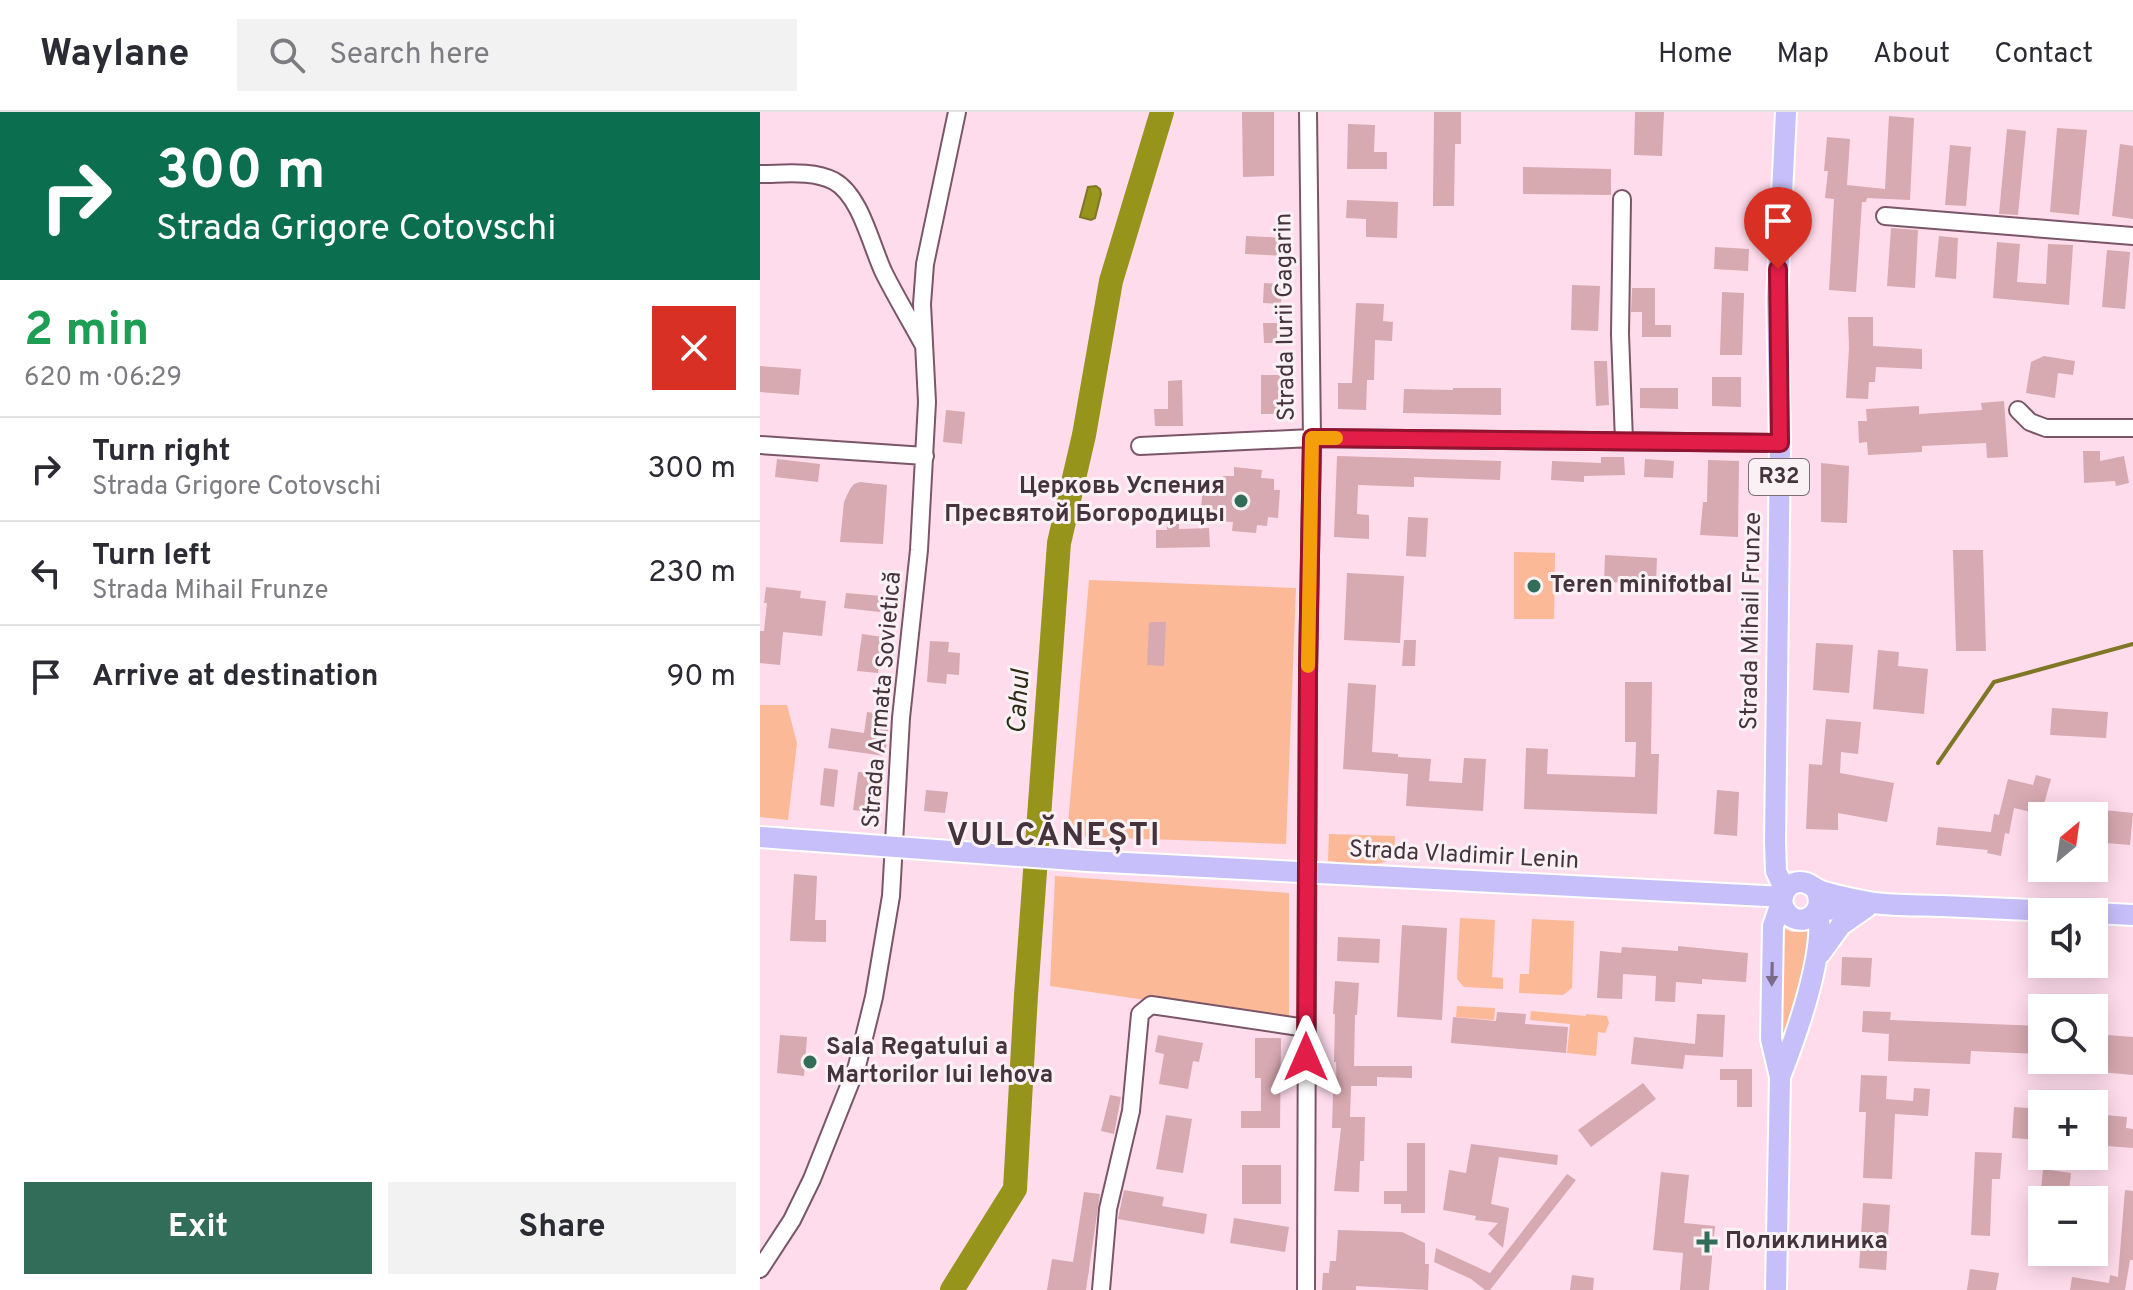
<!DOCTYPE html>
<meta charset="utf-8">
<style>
body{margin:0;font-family:Overpass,sans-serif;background:#f2f2f3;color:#2b2b33;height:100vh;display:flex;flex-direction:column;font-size:30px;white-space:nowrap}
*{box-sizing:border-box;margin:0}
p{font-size:26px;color:#7c7c81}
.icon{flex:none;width:44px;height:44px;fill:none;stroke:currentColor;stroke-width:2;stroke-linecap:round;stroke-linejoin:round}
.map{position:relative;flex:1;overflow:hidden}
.panel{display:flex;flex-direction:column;background:#fff;width:760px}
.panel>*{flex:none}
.top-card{background:#0b6e4f;color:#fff;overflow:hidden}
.needle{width:52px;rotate:29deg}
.controls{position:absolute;left:1268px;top:690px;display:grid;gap:16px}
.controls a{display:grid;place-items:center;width:80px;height:80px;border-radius:0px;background:#fff;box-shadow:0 4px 20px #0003;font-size:40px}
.pin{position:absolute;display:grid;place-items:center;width:68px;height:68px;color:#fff;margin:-82px -34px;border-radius:50% 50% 50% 0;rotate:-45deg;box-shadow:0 0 8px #0007}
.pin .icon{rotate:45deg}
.me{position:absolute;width:88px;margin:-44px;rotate:0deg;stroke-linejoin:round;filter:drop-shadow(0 0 6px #0008)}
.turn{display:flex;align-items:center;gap:28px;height:168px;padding:0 24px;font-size:36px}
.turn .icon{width:104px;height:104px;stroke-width:2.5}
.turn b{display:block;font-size:56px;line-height:68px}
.round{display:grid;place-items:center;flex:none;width:84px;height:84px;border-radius:0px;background:#f2f2f3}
.head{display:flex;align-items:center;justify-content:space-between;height:136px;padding:0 24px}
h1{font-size:48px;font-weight:700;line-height:60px;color:#1e9e55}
.button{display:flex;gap:16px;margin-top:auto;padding:16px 24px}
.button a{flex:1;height:92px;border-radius:0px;background:#316d58;color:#fff;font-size:32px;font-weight:700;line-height:92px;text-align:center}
.button a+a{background:#f2f2f3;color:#2b2b33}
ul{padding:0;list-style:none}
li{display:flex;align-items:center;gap:24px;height:104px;padding:0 24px;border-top:2px solid #e1e1e2}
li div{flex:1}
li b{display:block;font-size:30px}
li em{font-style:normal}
header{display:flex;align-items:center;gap:48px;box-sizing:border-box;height:112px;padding:0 40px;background:#fff;border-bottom:2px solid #e1e1e2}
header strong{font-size:38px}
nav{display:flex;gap:44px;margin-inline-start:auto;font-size:28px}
.search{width:560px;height:72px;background:#f2f2f3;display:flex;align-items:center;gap:20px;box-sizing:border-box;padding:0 28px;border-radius:0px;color:#7c7c81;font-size:30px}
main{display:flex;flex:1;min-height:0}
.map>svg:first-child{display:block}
</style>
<header>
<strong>Waylane</strong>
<div class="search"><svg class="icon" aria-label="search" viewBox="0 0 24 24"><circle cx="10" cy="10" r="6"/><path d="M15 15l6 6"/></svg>Search here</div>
<nav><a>Home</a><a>Map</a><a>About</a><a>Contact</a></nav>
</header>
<main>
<section class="panel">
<div class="top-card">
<div class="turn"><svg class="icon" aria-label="right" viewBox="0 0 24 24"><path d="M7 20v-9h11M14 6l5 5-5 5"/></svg><div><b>300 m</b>Strada Grigore Cotovschi</div></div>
</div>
<div class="head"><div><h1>2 min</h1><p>620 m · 06:29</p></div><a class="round" style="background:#d93025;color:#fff"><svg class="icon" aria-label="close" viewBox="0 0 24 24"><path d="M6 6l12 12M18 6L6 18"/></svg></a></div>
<ul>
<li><svg class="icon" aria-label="right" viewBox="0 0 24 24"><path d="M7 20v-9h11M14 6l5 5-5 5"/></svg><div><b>Turn right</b><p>Strada Grigore Cotovschi</p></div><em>300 m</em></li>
<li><svg class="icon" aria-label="left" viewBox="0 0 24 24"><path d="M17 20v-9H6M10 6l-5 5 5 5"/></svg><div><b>Turn left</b><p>Strada Mihail Frunze</p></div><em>230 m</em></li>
<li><svg class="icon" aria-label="arrive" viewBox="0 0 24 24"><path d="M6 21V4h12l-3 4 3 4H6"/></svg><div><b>Arrive at destination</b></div><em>90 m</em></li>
</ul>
<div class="button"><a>Exit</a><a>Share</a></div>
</section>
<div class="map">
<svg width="1373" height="1178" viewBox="0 0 1373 1178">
<rect width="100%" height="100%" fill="#ffdcec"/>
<path fill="#fbb997" d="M754,440L795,441L794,507H754Z
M329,468L536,476L526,732L307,724Z
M0,593H27L37,631L28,708L0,705Z
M569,722L635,724C635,730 635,739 632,744C625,758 582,750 568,749Z
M295,764L529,781V909L290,874Z
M700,806L735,808L732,865L743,866V877L704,875L697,867Z
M772,807L814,809L812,876L803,883L759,881L760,862H769Z
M1022,816L1032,820L1055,819L1020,938Z
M697,894L735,896L734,908L696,905Z
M771,899L826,904V902L847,904L849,911L845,921L838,920L836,944L807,941L810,912L770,908Z"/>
<path fill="#96941b" stroke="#7e7725" stroke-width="2" d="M336,74L340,77L341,82L335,106L331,108L320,105L328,75Z"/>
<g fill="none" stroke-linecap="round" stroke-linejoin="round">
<path stroke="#7e7725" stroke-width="4" d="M1178,651L1234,570L1373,532"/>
<path stroke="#96941b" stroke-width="24" d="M192,1178L255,1077L266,883L299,431L324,323L351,169L402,0"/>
</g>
<path fill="#d7a9b0" d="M482,0H514V64L483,65Z
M674,0H701V32H695L694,94H673Z
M875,0H904L902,44L874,43Z
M1129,4L1154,6L1150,88L1107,86L1106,90H1102L1096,180L1069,178L1074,87L1065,86L1068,59H1064L1067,25L1090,27L1087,73L1125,77Z
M588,12L615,13L614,40H627V57H587Z
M1297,16L1327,18L1319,103L1290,100Z
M1247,17L1266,19L1258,103L1239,102Z
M1360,32L1373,34V107L1352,104Z
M1190,33L1211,35L1206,94L1185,93Z
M763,55L851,57V83L763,82Z
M587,88L638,90L637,126L606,125V107L586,106Z
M991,96H1008L1007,120H990Z
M1131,116L1158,118L1155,176L1127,174Z
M486,124L526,126L525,144L485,142Z
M1179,124L1198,126L1196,167L1175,165Z
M1237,130L1260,132L1257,170L1286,172L1288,132L1313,133L1309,193L1233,186Z
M955,135L989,137L988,159L954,157Z
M1347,138L1370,140L1365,197L1342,195Z
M504,171L522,172L521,192L503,191Z
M812,173L840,174L838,219L811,218Z
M872,176H895V213H911V225H882V200H871Z
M962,180L984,181L982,243H960Z
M596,191L624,192L623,209L633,210L632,229L615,228L614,268H607L606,298L578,297V271H592Z
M1088,205H1113V234L1162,237V257L1116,255L1115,270H1109L1108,287L1086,286L1089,236Z
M503,211H523V231H504Z
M1284,244L1315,249L1313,263L1298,261L1295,286L1266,281L1271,250Z
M834,249H847L849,293L836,294Z
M0,254L41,257L39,283L0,280Z
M501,263H522L521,302H501Z
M952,265H981V295L952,294Z
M422,268L423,314H395L394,297H408V269Z
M693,276H741V303L643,301L644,277L693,278Z
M880,276H918V297L880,296Z
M1244,289L1248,345L1227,346L1226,331L1162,334V340L1108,343L1107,330L1099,331L1098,309H1107L1106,297L1159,294V302L1222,298L1221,291Z
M186,298L205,300L202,332L183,330Z
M1323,339H1340V349L1364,344L1369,371L1356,374L1355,369L1324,371Z
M577,344L741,349L740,368L654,365V375L598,373L597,402L609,403V427L574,425Z
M841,345H864L865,363L824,364V370L791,368L792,349L841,351Z
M17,347L60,352L58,370L15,365Z
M885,347L914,349L913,366L884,365Z
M948,348L979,349L978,425L940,423L943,390H947Z
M1061,351L1089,354L1087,411L1061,410Z
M474,355L502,358L501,366L514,367V378H520L518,406L508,405L507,414L497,413L496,421L472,419L473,410L440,408L443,374L462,376L463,364H474Z
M100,370L127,373L123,432L80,430L84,390L90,377L94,372Z
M406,396H419V417L449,416L450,435L396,436V418H407Z
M648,405L668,406L666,445L646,444Z
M1193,438H1223L1226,539H1196Z
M845,443L897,446L896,472L844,470Z
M587,461L644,464L640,531L584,528Z
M6,475L41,479L40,486L66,489L62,524L23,520L20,553L0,551V519H4L7,491H4Z
M86,481L122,484L120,500L84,496Z
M389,510H406L404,554L387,553Z
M102,522L123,525L118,561L97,559Z
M644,528H656L655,554H642Z
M170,529L189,530L188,540L200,541L199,563L187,562L186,572L167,570Z
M1056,531L1093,533L1089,581L1053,578Z
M1118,538L1139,540L1138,554L1168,557L1164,602L1113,597Z
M865,570H892L891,642H899L897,702L764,697L766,636L788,637L787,662L875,665L876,630H865Z
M588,571L616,573L612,640L638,642V645L671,647L669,669L702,671L704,646L726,647L723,699L646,694L648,662L583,657Z
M1292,596L1348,600L1346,626L1290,623Z
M107,600L130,603L125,644L68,636L71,616L104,621Z
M1066,607L1101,610L1098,642L1081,640L1080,661L1134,671L1127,710L1078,701V718L1046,717L1049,652L1062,653Z
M64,656L78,658L74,695L60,693Z
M98,660L123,662L117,701L93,698Z
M1276,663L1291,667L1284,692L1331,696V704H1278L1279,702L1254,696L1249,722L1245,721L1241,744L1227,741L1228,738L1176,733L1178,715L1231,720L1234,702L1239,703L1248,667L1273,673Z
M166,678L188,680L185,701L164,699Z
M957,678L979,680L977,724L954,722Z
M1334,697L1373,701L1370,733L1334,730Z
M34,762L57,764L55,808H66V830L30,829Z
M642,813L687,816L682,908L637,905Z
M578,825L620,827L619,851L577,849Z
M918,834L988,841L986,870L942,867V872L916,870L915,890L895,889L896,864L863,862L862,887L837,886L840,839L861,841L862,835L918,839Z
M1082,845L1112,846L1110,875L1081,873Z
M575,869L599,871L597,903H595L594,954H652V966L617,965V974H591L590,1005H605L604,1049H600L599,1080L574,1079L581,1016H572L573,982H577L576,950H574L575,902H573Z
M1103,899L1131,900L1130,908L1282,914V942L1211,939L1210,952L1128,949L1129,922L1102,920Z
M737,900L766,902L765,912L808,915L806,941L691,931L693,905L736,909Z
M937,902L965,903L963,945L925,943L923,957L871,952L874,925L935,932Z
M1334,922L1373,925V963L1319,958L1320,948H1334Z
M20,923L47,925L44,964L17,961Z
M398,923L443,931L439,950L433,949L428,977L399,972L404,942L395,940Z
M495,926H521L520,1016H481V999H501V966H495Z
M960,957H992V995H977V968H960Z
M1101,963L1127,964L1126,987L1153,989L1154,976L1170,977L1168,1004L1135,1002L1132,1067L1103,1066L1106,1000H1099Z
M883,971L896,987L831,1035L818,1018Z
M350,983L361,985L354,1022L341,1019Z
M1254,995L1282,997V1028L1252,1026Z
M1334,1002L1367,1005L1366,1016L1373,1017V1036L1334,1033Z
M406,1003L432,1007L423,1061L396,1057Z
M647,1031H665V1101H641V1092H624V1079H647Z
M711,1032L798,1043L797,1053L739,1045L731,1092L749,1096L743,1136L728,1122L738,1111L715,1108L716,1104L683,1098L689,1058L706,1061Z
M1215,1040L1242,1041L1240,1067H1232L1230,1124L1211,1123Z
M482,1053H521V1092H482Z
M1283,1057L1311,1061L1308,1088H1280Z
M901,1060L929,1063L924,1111L955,1114L949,1178H920L923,1141L893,1138Z
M807,1062L816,1068L730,1178H725L711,1167L674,1150L676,1136L730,1161Z
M364,1078L404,1085L402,1094L447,1102L444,1122L358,1107Z
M1365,1078L1373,1079V1148H1370L1365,1178H1310L1312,1165L1349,1171L1350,1163L1358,1165Z
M324,1080L340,1082L326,1178H287L292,1147L313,1150Z
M1103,1091L1130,1093L1126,1158L1099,1156Z
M474,1106L529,1115L525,1140L470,1131Z
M578,1118L642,1120L665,1131V1152H669L668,1178L596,1174V1178H562L563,1161H569L570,1149H576Z
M1210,1157L1239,1161L1236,1178H1207Z
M812,1163L834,1166L833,1178H810Z"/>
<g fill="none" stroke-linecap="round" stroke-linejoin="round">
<defs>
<path id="minor" d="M0,62C24,62 52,58 74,69C101,84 111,134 124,161C136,185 150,208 163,232
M862,87L860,222L864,329
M1125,104L1373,124
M1258,298L1270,310L1286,316H1373
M0,333L165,344
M380,334L552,326L1020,331
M0,1157L32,1108L52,1067L97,954L114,885L131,784L141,606L159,438L167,290L162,192L165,152L197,0
M341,1178L348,1097L371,999L380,902L391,893L546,916
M546,1178L548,562L552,326L548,0"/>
<path id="major" d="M0,725L327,749L1023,785L1013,814L1011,927L1020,965L1016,1178
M1056,778C1068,803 1037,819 1025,798C1018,786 1026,771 1039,770C1048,769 1053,776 1061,779C1078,784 1097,788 1115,791C1136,794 1160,793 1182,794C1226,796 1271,798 1316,800
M1025,779L1016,759L1015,730L1020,331L1017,186L1026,0
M1334,801L1373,803
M1060,842L1081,813L1107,795
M1020,965C1036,924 1066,840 1058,799L1105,793"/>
</defs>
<use href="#minor" stroke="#7b5668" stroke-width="20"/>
<use href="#major" stroke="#fff" stroke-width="24"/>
<use href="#minor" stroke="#fff" stroke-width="16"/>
<use href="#major" stroke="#c7bffa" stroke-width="20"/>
</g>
<defs><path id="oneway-solid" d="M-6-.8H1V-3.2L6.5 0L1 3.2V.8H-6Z" transform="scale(2)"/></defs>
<use fill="#7a6c89" href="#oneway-solid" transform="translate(1012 862) rotate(91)"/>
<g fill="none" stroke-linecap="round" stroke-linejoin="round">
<defs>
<path id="route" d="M546,945L548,562L552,326L1020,331L1018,157"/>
</defs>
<use href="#route" stroke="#92132f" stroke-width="20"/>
<use href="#route" stroke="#e11d48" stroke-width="14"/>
<path stroke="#f59e0b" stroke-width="14" d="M548,554L552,326H576"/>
</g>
<g fill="#316d58" stroke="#faf1f5" stroke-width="3">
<circle cx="481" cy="389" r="8"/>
<circle cx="774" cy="474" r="8"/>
<circle cx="50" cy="950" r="8"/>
<path d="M943 1118h8v8h8v8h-8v8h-8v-8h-8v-8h8z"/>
</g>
<g text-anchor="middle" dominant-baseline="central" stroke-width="6" stroke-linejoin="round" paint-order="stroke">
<rect fill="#faf1f5" stroke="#7c6d74" stroke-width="2" x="989" y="347" width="60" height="36" rx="6"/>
<g font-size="22" font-weight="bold" fill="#46343d">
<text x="1019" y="365">R32</text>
</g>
<g font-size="24" fill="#46343d" stroke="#faf1f5">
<text transform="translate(526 205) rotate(-91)">Strada Iurii Gagarin</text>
<text transform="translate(992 509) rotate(-89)">Strada Mihail Frunze</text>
<text transform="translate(123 588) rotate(-85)">Strada Armata Sovietică</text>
<text transform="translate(704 744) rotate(3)">Strada Vladimir Lenin</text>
</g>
<g font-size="24" font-weight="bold" fill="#46343d" stroke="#faf1f5" text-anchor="start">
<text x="465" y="375" text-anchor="end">Церковь Успения<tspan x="465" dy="28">Пресвятой Богородицы</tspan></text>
<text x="790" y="474">Teren minifotbal</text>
<text x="66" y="936">Sala Regatului a<tspan x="66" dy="28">Martorilor lui Iehova</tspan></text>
<text x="965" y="1130">Поликлиника</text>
</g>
<g font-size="26" font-style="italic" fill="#2d2d15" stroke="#faf1f5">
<text transform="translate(260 590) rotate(-86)">Cahul</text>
</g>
<g font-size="32" font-weight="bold" letter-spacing="2" fill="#46343d" stroke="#faf1f5">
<text x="294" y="725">VULCĂNEȘTI</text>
</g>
</g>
</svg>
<div class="controls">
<a><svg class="needle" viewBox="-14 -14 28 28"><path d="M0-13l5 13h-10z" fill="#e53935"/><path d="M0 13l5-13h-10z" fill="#7c7c81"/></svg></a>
<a><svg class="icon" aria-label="sound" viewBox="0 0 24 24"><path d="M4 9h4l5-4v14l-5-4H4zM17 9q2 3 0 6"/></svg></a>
<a><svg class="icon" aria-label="search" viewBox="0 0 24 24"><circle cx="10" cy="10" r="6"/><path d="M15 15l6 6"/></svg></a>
<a>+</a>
<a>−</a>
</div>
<div class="pin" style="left:1018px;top:157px;background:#d93025"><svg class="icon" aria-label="arrive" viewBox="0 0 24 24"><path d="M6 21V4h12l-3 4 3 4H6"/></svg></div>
<svg class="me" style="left:546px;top:945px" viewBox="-20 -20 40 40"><path d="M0-17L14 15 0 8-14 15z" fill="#e11d48" stroke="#fff" stroke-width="4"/></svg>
</div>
</main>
